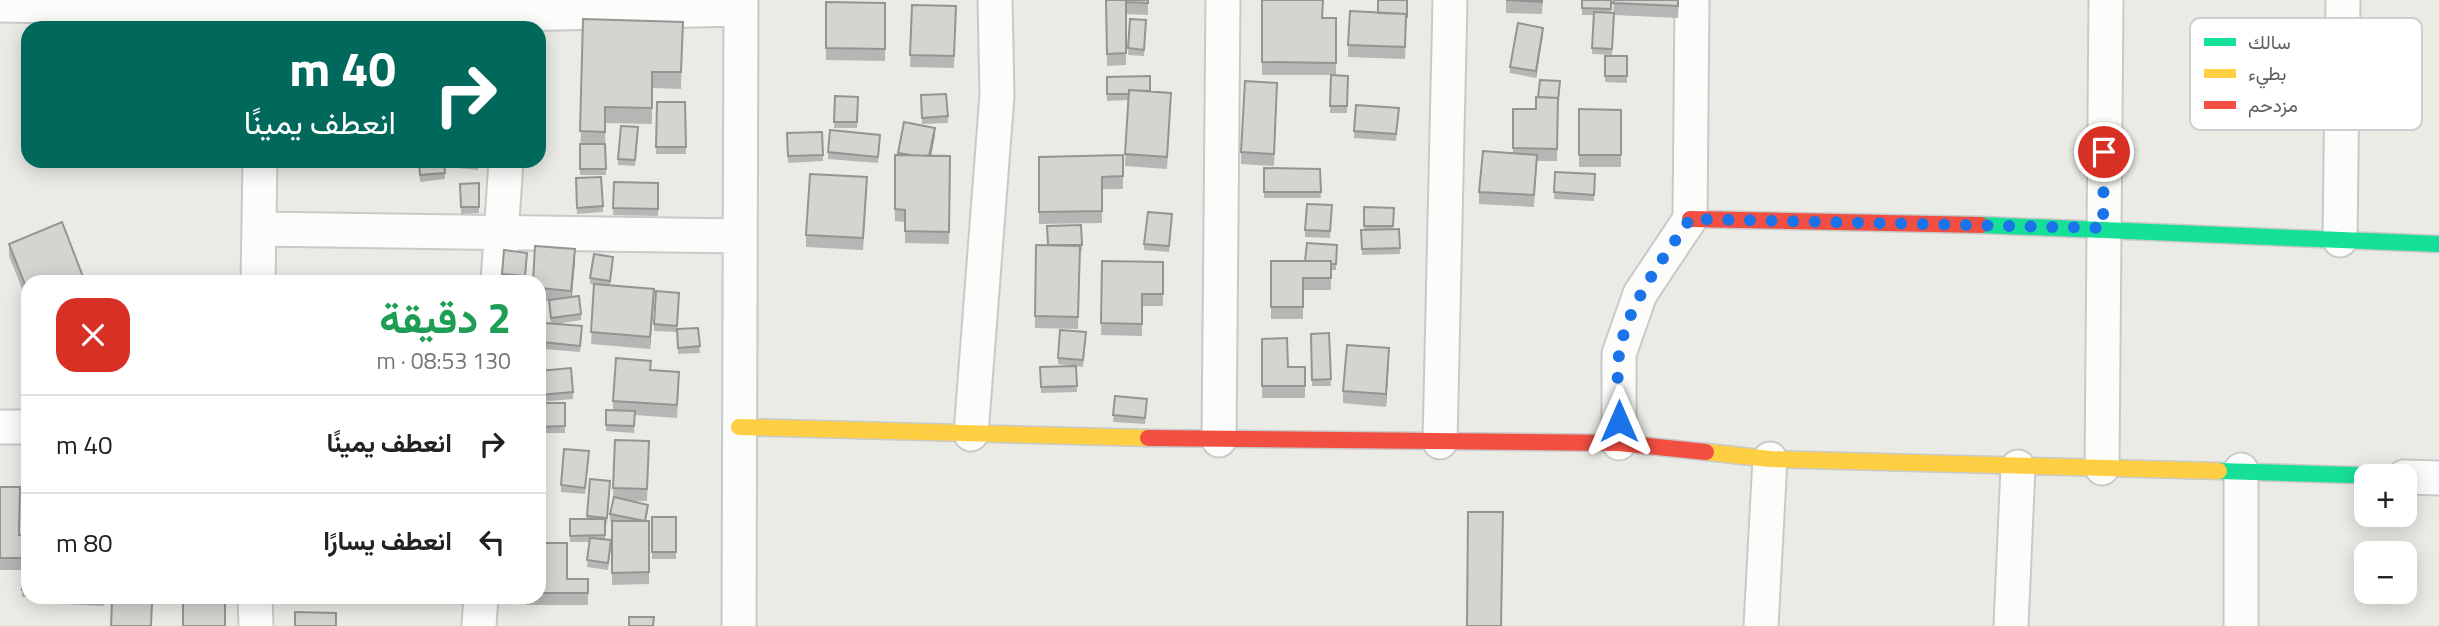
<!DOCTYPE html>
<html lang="ar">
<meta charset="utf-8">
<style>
body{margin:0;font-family:"Titillium Web",Vazirmatn,sans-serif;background:#f2f2f2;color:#222;direction:rtl;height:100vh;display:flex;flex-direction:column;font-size:26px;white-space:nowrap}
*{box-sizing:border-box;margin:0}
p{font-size:23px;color:#767676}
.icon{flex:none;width:38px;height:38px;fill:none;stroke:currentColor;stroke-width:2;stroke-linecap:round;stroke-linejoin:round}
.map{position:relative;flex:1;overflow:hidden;direction:ltr}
.panel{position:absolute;left:21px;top:275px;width:525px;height:329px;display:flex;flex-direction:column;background:#fff;border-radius:21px;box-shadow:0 4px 18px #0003;direction:rtl}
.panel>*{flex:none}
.hud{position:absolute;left:21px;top:21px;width:525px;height:147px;border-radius:21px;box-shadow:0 4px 18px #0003;direction:rtl;background:#00695c;color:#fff;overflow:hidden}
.buttons{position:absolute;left:2354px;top:464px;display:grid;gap:14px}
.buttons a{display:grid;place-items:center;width:63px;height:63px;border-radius:14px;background:#fff;box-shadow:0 4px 18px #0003;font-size:35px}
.pin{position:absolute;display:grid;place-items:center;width:60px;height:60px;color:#fff;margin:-30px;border:4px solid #fff;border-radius:50%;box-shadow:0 2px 7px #0007}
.me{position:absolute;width:77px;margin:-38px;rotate:0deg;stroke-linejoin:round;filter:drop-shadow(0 0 5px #0008)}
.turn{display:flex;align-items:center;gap:24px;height:147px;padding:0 35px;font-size:32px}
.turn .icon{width:91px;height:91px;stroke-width:2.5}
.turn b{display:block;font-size:49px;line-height:60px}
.round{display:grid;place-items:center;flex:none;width:74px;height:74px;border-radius:21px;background:#f2f2f2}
.head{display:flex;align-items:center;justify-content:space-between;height:119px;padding:0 35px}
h1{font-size:42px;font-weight:700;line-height:52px;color:#1e9e55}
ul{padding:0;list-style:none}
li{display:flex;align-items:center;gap:21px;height:98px;padding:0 35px;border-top:2px solid #e0e0e0}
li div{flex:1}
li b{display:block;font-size:26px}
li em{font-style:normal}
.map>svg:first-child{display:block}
</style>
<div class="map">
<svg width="2439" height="626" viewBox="0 0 2439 626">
<rect width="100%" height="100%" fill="#ebebe6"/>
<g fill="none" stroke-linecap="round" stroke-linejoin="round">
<defs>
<path id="street" d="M0,5L514,14L741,9
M260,229L739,236
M2340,240L2343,0
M258,282L260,161
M498,282L506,161
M0,427H28
M971,434L997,95L995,0
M1219,440L1223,0
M1440,442L1450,0
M1619,443V354L1640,294L1690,219L1692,0
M2102,468L2106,0
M2241,470V626
M2404,477L2439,478
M255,597L256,626
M479,626L481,597
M739,626L741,0
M1761,626L1770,459
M2011,626L2018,467"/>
<path id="fast" d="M1981,225L2439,244
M2219,471L2387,476"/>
<path id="slow" d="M739,427L1148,438
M1706,452L1770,459L2219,471"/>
<path id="jam" d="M1690,219L1981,225
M1148,438L1619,443L1706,452"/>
</defs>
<use href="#street" stroke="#c8c9c8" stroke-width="37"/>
<use href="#fast" stroke="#c8c9c8" stroke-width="19"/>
<use href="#slow" stroke="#c8c9c8" stroke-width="19"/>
<use href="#jam" stroke="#c8c9c8" stroke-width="19"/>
<use href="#street" stroke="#fcfcfb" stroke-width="33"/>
<use href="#fast" stroke="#16e098" stroke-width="16"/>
<use href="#slow" stroke="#ffcf43" stroke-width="16"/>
<use href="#jam" stroke="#f24e42" stroke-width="16"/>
</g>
<path fill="#b7b6b4" d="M1106,0H1148V15L1126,14V65L1107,66Z
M1262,0L1322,18H1336V75H1262Z
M1407,0L1405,59L1348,57V45L1378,13Z
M1506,0H1543L1542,14L1506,13Z
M1582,0H1612L1611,13H1613L1614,0H1679L1678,18L1614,15L1612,55L1592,54L1594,15H1582Z
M826,2L885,3V61L826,60Z
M912,5L956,6L954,68L910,67Z
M583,19L683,22L681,89L652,88V124L605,123L606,175H580Z
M1130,19L1146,27L1144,56L1128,55Z
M1543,34L1536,78L1510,73V67Z
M1605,56H1627V83L1605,82Z
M1331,75L1348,76L1347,113H1330Z
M1107,77L1150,91L1171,105L1167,169L1125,166L1128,100L1107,101Z
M1560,88L1558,107L1557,161H1537L1534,207L1479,204V192L1513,153V109H1536L1538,97Z
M921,95L948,116V123L922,124Z
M1277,95L1274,166L1241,164V152Z
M835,96L858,97L857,128H834Z
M657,102H685L686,154H656Z
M1579,109L1621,110V167H1579Z
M1399,114L1396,141L1354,138V131Z
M822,132L823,161L788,163L787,133Z
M638,133L635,166L618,165V159Z
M935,135L931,156H950L949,244L905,243V222L895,221V155H898V153Z
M880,142L878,163L828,159V152Z
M1123,155V189H1102V223L1039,224V157Z
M418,161H444L445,179L420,182Z
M457,161H479L478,170L457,168Z
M1264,168L1320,169L1321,198H1264Z
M1555,172L1595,174L1594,201L1554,199Z
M576,178L603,206V212L577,214Z
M614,182L658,183V216L613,215Z
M479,183V213L461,214L460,184Z
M867,189L863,250L806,247V235Z
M1332,205L1330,238L1305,237V230Z
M1364,207L1394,208L1393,229H1399L1400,254L1362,255L1361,230H1364Z
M1172,221L1169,252L1144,250V244Z
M1081,225L1082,251H1080L1078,329L1035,328V316L1048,245Z
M9,244L28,282V304L9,256Z
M1337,245L1336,270H1331V290H1303V319H1271V261H1305Z
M527,259L525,282L502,280V274Z
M575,261L572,297L581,314V320L556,324L582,332L580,352L543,349V342L551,323L549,301H539V282Z
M1102,261L1163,262V306H1142V336L1101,335Z
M613,263L610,286L654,301L650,349L591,344L594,285L590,284V278Z
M679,293L677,329L698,328L700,353L678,354L677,332L654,331V324Z
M1329,333L1331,386H1312L1311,334Z
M1086,339L1083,367L1076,366L1077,392L1041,393L1040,367L1073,366L1058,364V358Z
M1262,339L1288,367H1305V398H1262Z
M1389,360L1386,407L1343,403V391Z
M651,370L679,384L677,418L635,415L634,433L606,431V410H613V401Z
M539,371L573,392V399L539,402Z
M1115,396L1147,399L1145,424L1113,422Z
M539,403H565V433H539Z
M615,440L649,441L647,501H632L648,511L646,521H649V584L612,585V521H613H610V514L613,499Z
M589,458L585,494L561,492V485Z
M590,479L610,487L607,524H605V540L611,547L608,570L587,567L589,542H570V519H587Z
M0,487L19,535H28V597H42H22L23,570H0Z
M652,517H676V559H652Z
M539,543L567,579H588V605H526V597H539Z
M65,597H104V606L65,604Z"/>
<path fill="#959492" d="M1543,28V34L1536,78V71Z
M935,128V135L929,166V159Z
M575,249V261L571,303V291Z
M654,289V301L650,349V337Z
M1389,348V360L1386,407V394Z"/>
<path fill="#d5d4d1" stroke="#959492" stroke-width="2" d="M1106,0H1148V3L1126,2V53L1107,54Z
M1262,0H1323L1322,18H1336V63L1262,62Z
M1378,0H1407V18L1406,14L1378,13Z
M1506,0H1542V2Z
M1582,0H1611V9L1582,8Z
M1614,0H1678V6L1613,3Z
M826,2L885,3V49L826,48Z
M912,5L956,6L954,56L910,55Z
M1350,11L1406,14L1405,47L1348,45Z
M1594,12L1614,13L1612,49L1592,48Z
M583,19L683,22L681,72H652V108L605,107V132L580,131Z
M1130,19L1146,20L1144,50L1128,48Z
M1518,23L1543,28L1536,71L1510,67Z
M1605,56H1627V76H1605Z
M1331,75L1348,76L1347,106H1330Z
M1150,76V91L1129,90V94H1107V77Z
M1540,80L1560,81L1558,101V98L1538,97Z
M1245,81L1277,83L1274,154L1241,152Z
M1129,90L1171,93L1167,157L1125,154Z
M946,94L948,116L922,118L921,95Z
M835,96L858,97L857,122H834Z
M1536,97L1558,98L1557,149L1513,148V109H1536Z
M657,102H685L686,147H656Z
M1356,105L1399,108L1396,134L1354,131Z
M1579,109L1621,110V155H1579Z
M904,122L935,128L929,156L911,155L898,153Z
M621,126L638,127L635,160L618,159Z
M830,130L880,135L878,157L828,152Z
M822,132L823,155L788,156L787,133Z
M580,144H605L606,169H580Z
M1483,151L1537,155L1534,195L1479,192Z
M895,155L950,156L949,232L905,231V210L895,209Z
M1123,155V176L1102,177V211L1039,212V157Z
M419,161H444L445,173L420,175Z
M457,161H479L478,164Z
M1264,168L1320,169L1321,192H1264Z
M1555,172L1595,174L1594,195L1554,192Z
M810,174L867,177L863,238L806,235Z
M601,177L603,206L577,208L576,178Z
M614,182L658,183V209L613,208Z
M479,183V207H461L460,184Z
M1307,204L1332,205L1330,231L1305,230Z
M1364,207L1394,208L1393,226H1364Z
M1148,212L1172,214L1169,246L1144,244Z
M62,222L85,282H28V292L9,244Z
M1081,225L1082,245H1048L1047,226Z
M1399,229L1400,248L1362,249L1361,230Z
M1307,243L1337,245L1336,264H1331V261H1305Z
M1036,245L1080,246L1078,317L1035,316Z
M535,246L575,249L571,291L539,288V282H533Z
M504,250L527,253L525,276L502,274Z
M594,254L613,257L610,281L590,278Z
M1102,261L1163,262V294H1142V324L1101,323Z
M1271,261H1331V278H1303V307H1271Z
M594,284L654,289L650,337L591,332Z
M656,291L679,293L677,326L654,324Z
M579,296L581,314L551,318L549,300Z
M545,323L582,326L580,346L543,342Z
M698,328L700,346L678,348L677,329Z
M1060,330L1086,332L1083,360L1058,358Z
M1329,333L1331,379L1312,380L1311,334Z
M1287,338L1288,367H1305V386H1262V339Z
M1347,345L1389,348L1386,394L1343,391Z
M616,358L651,361L650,370L679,372L677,405L613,401Z
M1076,366L1077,386L1041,387L1040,367Z
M571,368L573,392L539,395V371Z
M1115,396L1147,399L1145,418L1113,415Z
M539,403H565V426L539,427Z
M606,410L635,411L634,426L606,425Z
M615,440L649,441L647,489L613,488Z
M564,449L589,451L585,488L561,485Z
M590,479L610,481L607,518L587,516Z
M0,487H20L19,535H28V558H0Z
M614,497L648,505L645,521L610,514Z
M1468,512H1503L1501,626H1467Z
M652,517H676V552H652Z
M570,519H605V535L570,536Z
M612,521H649V572L612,573Z
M590,538L611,540L608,563L587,560Z
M539,543H567V579H588V593H539Z
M23,566L28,567V590H22Z
M65,597H104V599Z
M225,599V626H183V601Z
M112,601L152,603L151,626H111Z
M295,612L336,613V626H295Z
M629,617H654L653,626H629Z"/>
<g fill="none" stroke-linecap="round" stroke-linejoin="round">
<path stroke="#1a73e8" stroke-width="12" stroke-dasharray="0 21.6" d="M1619,421C1619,400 1616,376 1619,355C1626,306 1663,259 1690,219L2103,228L2104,152"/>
</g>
<rect x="2190" y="18" width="232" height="112" rx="10" fill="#fff" stroke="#cecfd0" stroke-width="2"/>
<rect x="2204" y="38" width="32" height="8" fill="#16e098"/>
<rect x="2204" y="69" width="32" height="9" fill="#ffcf43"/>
<rect x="2204" y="101" width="32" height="8" fill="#f24e42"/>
<g font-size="19" fill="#5c5f63">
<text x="2248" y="49">سالك</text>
<text x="2248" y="80">بطيء</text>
<text x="2248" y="112">مزدحم</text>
</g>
</svg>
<div class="buttons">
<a>+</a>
<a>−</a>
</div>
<div class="pin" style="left:2104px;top:152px;background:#d93025"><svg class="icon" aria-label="arrive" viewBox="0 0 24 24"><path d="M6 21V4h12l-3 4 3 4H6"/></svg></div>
<svg class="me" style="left:1619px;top:421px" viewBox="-20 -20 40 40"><path d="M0-17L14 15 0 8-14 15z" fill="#1a73e8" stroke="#fff" stroke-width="4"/></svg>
<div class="hud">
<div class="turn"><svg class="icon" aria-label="right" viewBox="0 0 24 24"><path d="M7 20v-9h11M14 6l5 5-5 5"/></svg><div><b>40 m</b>انعطف يمينًا</div></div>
</div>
<section class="panel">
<div class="head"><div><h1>2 دقيقة</h1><p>130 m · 08:53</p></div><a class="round" style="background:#d93025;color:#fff"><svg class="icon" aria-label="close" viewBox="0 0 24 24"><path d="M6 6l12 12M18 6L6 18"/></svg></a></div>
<ul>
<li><svg class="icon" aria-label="right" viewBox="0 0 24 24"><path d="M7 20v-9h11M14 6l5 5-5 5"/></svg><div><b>انعطف يمينًا</b></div><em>40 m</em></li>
<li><svg class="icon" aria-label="left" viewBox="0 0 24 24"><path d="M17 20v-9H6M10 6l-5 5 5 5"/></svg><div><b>انعطف يسارًا</b></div><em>80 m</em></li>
</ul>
</section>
</div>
